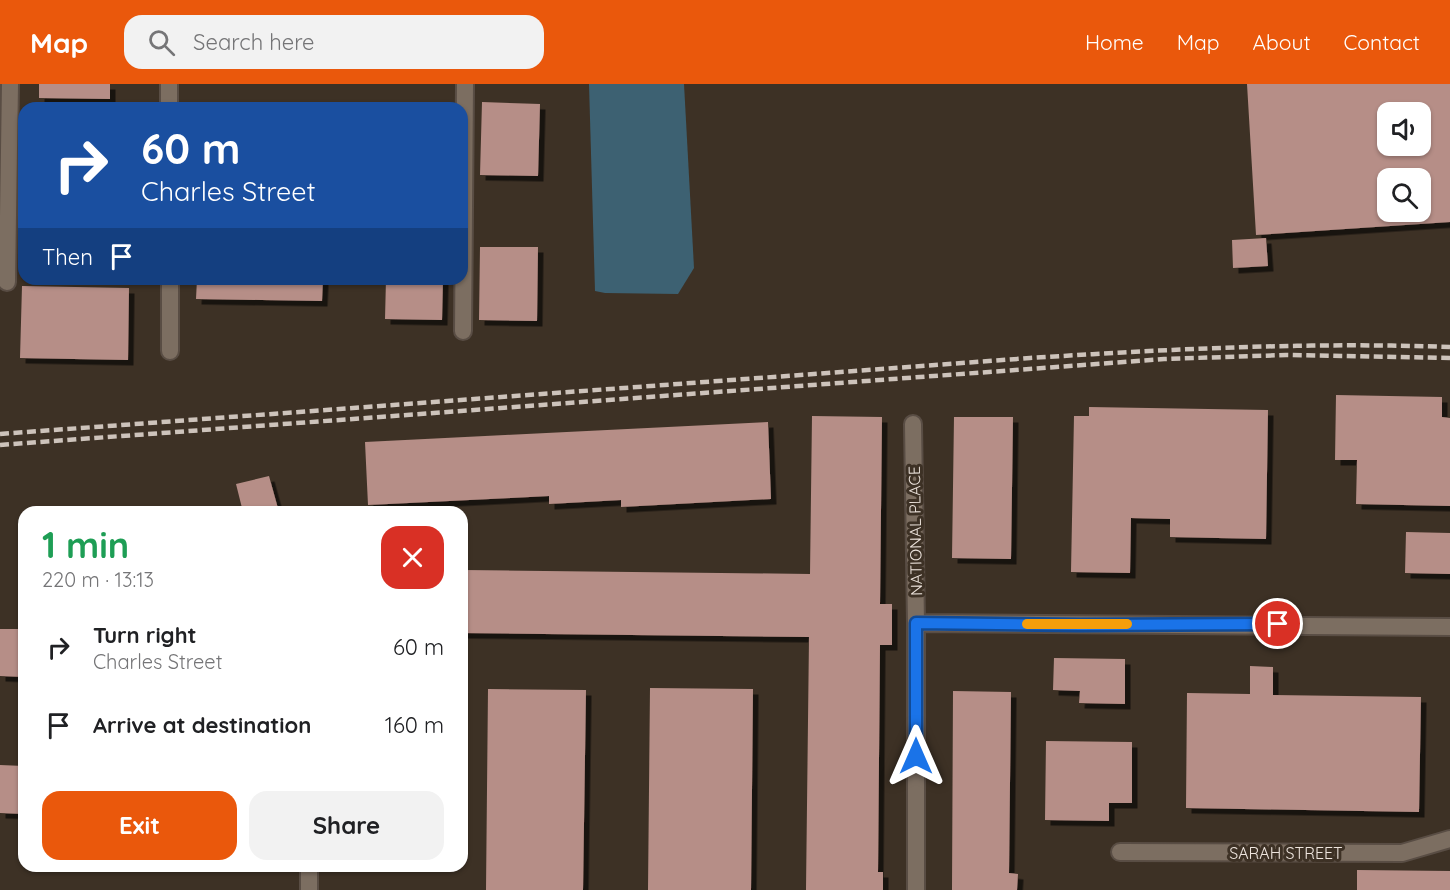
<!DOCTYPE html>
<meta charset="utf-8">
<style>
body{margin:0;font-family:Quicksand,sans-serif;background:#f2f2f2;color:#202124;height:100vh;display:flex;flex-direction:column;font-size:22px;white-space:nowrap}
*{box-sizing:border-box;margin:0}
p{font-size:20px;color:#757577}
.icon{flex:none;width:33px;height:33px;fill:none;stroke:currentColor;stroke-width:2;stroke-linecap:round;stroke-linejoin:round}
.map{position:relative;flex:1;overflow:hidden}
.sheet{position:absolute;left:18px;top:422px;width:450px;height:366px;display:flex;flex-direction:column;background:#fff;border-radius:18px;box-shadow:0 2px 4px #0004}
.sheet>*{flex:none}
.hud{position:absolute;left:18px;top:18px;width:450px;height:183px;border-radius:18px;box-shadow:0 2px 4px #0004;background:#1a4fa0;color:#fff;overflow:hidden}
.buttons{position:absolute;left:1377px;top:18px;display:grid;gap:12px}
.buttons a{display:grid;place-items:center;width:54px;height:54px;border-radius:12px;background:#fff;box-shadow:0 2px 4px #0004;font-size:30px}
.pin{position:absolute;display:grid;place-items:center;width:51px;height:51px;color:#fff;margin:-26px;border:3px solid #fff;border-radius:50%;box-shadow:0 2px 6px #0007}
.me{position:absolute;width:66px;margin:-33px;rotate:0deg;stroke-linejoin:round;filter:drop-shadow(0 0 4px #0008)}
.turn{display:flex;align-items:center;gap:21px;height:126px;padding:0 24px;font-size:27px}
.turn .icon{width:78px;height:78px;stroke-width:2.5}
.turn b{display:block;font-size:42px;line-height:51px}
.then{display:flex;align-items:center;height:57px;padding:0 24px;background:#0003;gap:12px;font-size:22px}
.round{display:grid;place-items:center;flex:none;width:63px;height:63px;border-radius:18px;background:#f2f2f2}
.head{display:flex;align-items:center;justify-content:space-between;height:102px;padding:0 24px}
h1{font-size:36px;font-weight:700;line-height:45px;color:#1e9e55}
.cta{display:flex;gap:12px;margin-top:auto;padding:12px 24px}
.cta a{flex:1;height:69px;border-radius:18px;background:#ea580c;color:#fff;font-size:24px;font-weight:700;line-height:69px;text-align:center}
.cta a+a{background:#f2f2f2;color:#202124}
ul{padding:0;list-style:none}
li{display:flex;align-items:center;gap:18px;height:78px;padding:0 24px}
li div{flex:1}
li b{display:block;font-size:22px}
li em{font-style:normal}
header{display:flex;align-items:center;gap:36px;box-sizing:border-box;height:84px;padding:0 30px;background:#ea580c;color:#fff}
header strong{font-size:28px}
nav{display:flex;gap:33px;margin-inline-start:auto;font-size:21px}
.search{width:420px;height:54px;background:#f2f2f2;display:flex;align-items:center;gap:15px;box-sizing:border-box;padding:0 21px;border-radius:18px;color:#757577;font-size:22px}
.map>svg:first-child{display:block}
</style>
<header>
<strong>Map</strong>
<div class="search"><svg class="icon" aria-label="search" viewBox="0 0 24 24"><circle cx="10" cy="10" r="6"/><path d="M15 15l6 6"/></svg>Search here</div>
<nav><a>Home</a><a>Map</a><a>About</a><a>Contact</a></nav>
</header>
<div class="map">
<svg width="1450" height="806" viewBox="0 0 1450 806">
<defs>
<filter id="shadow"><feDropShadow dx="5.5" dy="5.5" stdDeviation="0" flood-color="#0009"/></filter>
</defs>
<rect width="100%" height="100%" fill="#3d3125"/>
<path fill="#3d6172" d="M589,0H684L694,184L678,210L605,209L595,207Z"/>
<path fill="#b68e87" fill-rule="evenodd" filter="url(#shadow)" d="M39,0H110V15L39,14Z
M1247,0H1450V138L1256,151ZM1388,28H1420V62H1388ZM1388,94H1420V128H1388Z
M482,18L540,20L538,92L480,91Z
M1266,154L1268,182L1233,184L1232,156Z
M480,163H538L537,237L479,236Z
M197,195H323L322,217L196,215Z
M386,195H443L442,236L385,235Z
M22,202L129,204L128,276L20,274Z
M1336,311L1442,313V333L1450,334V422L1356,420L1357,376H1335Z
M1089,323L1268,326L1266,455L1170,453V435L1131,434L1130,489L1071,488L1074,332H1089Z
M812,332L882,333L880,520H892V561H880L878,788H883V806H806L809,553L462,549V486L810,490Z
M954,333H1013L1011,475L952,474Z
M768,338L771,415L621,423V416L549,420V412L368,421L365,358Z
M269,392L279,428H243L236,400Z
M1406,448L1450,449V490L1405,489Z
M0,545H24V593L0,592Z
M1054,574L1125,575V620L1079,619L1080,607L1053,606Z
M1250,582L1273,583V611L1421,613L1419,728L1186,724L1187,609L1250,610Z
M650,604L753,605L751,806H648Z
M488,605L586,606L583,806H486Z
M953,607L1011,608L1009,789L1018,790L1017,806H952Z
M1046,657L1132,658V719H1109V737L1045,736Z
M0,681L24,682V730L0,729Z
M1357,786L1450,787V806H1357Z"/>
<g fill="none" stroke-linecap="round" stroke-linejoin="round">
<defs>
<path id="minor" d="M169,0V24
M170,195V267
M7,198L10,0
M463,247L465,0
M913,340L916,539V806
M916,539L1450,543
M1120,768L1402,769L1450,755
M309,806V782"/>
</defs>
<use href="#minor" stroke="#594d44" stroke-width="20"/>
<use href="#minor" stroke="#7c6e61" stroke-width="16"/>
<path stroke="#cdc3bb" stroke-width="4.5" stroke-dasharray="9 4.5" stroke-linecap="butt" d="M0,350L1030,274C1170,265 1310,258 1450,263
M0,361L1164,275L1286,271L1450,274"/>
</g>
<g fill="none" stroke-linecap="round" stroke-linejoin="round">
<defs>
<path id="route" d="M916,672V539L1080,541L1278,540"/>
</defs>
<use href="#route" stroke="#114b97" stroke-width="15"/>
<use href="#route" stroke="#1a73e8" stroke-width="10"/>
<path stroke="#f59e0b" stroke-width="10" d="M1027,540H1127"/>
</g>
<g text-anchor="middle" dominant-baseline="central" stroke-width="6" stroke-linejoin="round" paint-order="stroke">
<g font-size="16" fill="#eee5de" stroke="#3d3125">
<text transform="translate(915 447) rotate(-91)">NATIONAL PLACE</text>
<text x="1286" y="769">SARAH STREET</text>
</g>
</g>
</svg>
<div class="buttons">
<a><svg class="icon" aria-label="sound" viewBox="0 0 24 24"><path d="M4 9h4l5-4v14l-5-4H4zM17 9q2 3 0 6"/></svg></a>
<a><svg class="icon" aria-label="search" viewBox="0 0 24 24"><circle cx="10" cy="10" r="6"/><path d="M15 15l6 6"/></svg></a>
</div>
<div class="pin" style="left:1278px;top:540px;background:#d93025"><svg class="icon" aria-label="arrive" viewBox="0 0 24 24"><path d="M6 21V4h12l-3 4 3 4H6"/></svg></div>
<svg class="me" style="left:916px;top:672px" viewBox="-20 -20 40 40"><path d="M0-17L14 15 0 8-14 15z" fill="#1a73e8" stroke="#fff" stroke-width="4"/></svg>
<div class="hud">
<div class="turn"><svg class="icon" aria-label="right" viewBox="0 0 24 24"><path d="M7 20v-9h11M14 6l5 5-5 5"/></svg><div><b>60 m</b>Charles Street</div></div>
<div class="then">Then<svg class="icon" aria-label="arrive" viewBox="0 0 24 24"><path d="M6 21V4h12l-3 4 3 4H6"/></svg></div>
</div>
<section class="sheet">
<div class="head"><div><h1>1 min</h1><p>220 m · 13:13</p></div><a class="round" style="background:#d93025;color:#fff"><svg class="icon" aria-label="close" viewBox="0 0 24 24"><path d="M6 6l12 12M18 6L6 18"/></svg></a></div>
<ul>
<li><svg class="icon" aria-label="right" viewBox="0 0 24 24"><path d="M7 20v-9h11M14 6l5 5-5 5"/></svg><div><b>Turn right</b><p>Charles Street</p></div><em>60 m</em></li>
<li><svg class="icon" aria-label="arrive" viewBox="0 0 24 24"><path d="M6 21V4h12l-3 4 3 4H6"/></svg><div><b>Arrive at destination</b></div><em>160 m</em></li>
</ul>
<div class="cta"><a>Exit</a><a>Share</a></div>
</section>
</div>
